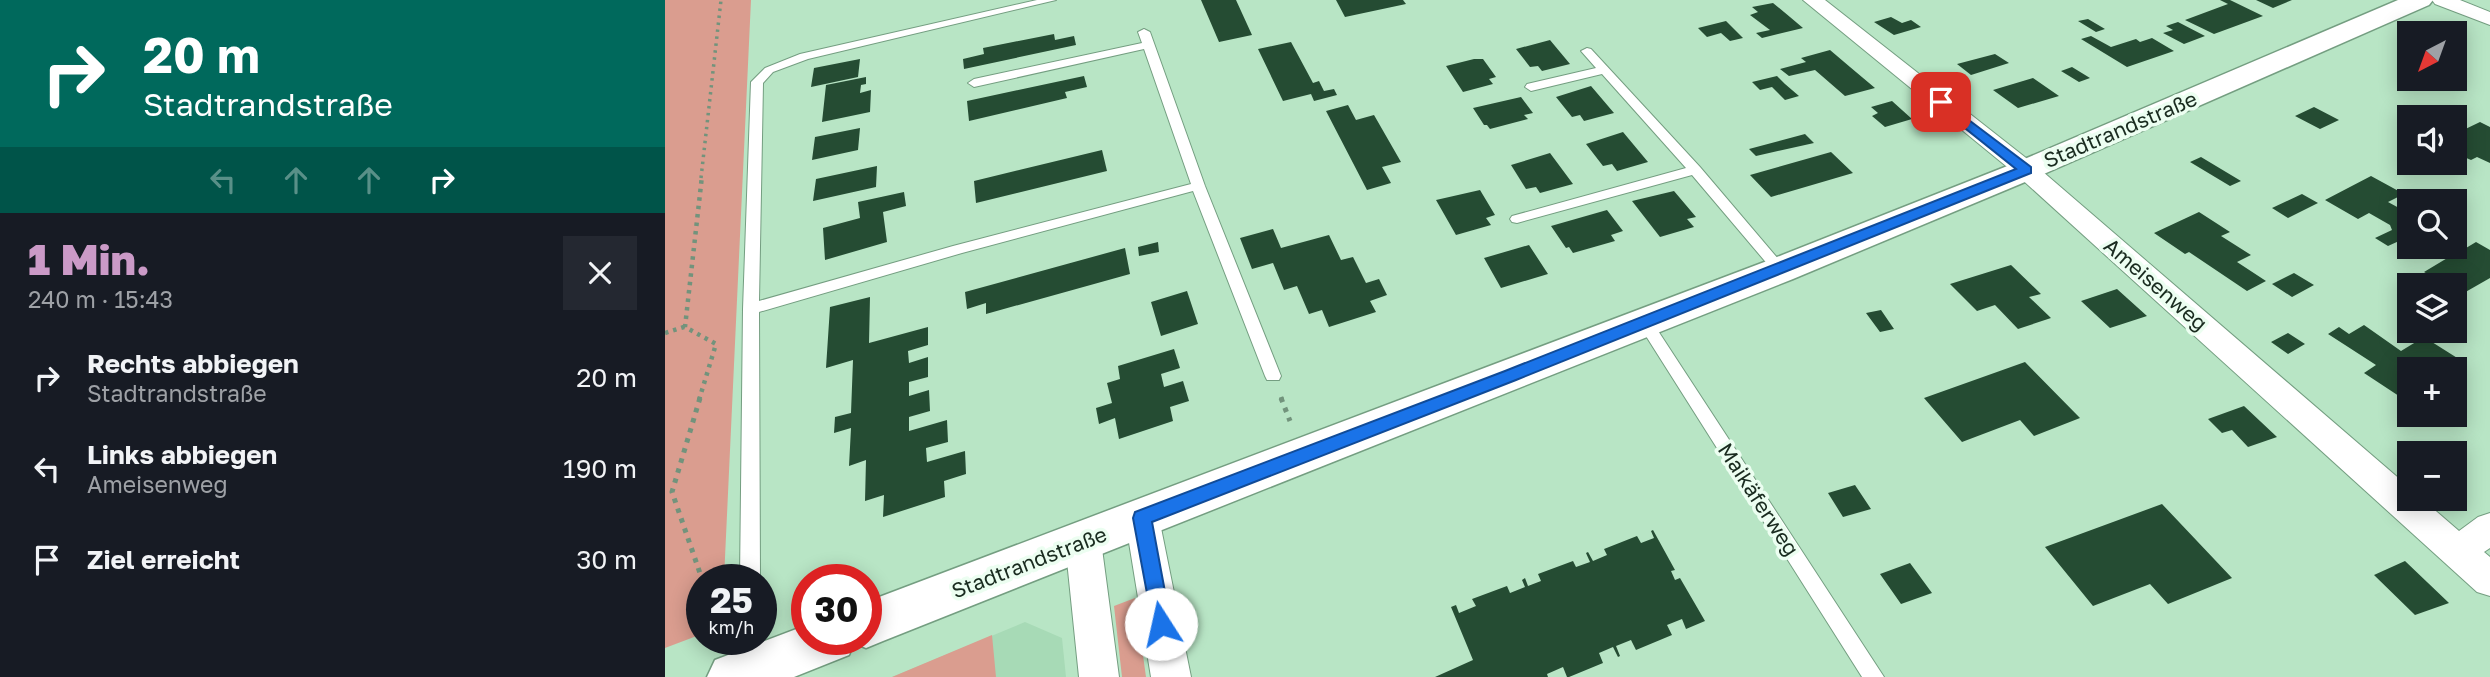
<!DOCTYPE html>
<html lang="de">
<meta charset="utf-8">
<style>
body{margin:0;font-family:"Golos Text",sans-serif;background:#242831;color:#f1f3f6;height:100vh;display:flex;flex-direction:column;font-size:26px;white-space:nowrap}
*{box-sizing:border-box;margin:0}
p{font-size:23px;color:#9ea1a6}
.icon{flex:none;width:38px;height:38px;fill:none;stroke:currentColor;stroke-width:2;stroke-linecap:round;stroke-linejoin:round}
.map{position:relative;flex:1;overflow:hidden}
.drawer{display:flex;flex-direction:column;background:#171b24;width:665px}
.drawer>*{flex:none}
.top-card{background:#00695c;color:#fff;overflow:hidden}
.needle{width:46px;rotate:221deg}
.fabs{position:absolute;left:1732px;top:21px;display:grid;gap:14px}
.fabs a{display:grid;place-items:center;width:70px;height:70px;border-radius:0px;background:#171b24;box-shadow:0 4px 18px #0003;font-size:35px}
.speed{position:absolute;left:21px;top:564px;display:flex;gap:14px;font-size:35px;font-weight:700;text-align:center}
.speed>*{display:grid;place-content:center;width:91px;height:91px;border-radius:50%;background:#171b24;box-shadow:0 4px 18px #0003;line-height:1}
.speed small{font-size:18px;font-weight:400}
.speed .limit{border:10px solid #d22;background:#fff;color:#111}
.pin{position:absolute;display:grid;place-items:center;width:60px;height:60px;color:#fff;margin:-30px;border-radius:14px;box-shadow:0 4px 10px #0006}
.me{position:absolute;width:77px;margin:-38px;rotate:350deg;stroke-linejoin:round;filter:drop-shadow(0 0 5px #0008)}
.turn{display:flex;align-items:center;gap:24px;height:147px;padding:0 28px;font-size:32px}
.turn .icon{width:91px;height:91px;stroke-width:2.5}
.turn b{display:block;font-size:49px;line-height:60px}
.lanes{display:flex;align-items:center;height:66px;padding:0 28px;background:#0003;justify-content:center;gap:35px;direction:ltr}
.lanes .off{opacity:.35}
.round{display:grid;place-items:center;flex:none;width:74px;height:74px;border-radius:0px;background:#242831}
.head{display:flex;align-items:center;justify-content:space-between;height:119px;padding:0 28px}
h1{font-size:42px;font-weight:800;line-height:52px;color:#cb9ac7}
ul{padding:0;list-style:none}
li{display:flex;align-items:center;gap:21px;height:91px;padding:0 28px}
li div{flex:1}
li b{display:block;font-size:26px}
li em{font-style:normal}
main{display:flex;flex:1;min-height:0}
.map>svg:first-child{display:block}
</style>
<main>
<section class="drawer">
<div class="top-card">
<div class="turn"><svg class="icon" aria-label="right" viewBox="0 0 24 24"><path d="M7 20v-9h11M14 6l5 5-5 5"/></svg><div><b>20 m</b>Stadtrandstraße</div></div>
<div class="lanes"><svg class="icon off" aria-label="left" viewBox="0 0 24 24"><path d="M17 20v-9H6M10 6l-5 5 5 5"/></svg><svg class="icon off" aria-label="ahead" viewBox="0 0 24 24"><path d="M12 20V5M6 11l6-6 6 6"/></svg><svg class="icon off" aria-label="ahead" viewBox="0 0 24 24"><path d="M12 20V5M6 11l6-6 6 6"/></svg><svg class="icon" aria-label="right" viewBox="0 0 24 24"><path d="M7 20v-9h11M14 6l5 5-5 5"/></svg></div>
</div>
<div class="head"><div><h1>1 Min.</h1><p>240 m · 15:43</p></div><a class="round"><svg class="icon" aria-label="close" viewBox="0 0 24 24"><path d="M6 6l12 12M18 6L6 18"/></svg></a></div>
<ul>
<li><svg class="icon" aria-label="right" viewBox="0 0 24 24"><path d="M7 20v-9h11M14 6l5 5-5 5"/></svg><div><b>Rechts abbiegen</b><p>Stadtrandstraße</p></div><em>20 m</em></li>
<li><svg class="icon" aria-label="left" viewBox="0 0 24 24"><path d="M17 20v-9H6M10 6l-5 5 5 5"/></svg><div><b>Links abbiegen</b><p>Ameisenweg</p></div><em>190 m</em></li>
<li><svg class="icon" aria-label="arrive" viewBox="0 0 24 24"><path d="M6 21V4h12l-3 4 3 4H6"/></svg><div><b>Ziel erreicht</b></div><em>30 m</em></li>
</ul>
</section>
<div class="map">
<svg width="1825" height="677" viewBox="0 0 1825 677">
<rect width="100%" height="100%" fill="#b8e5c5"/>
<path fill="#a7dab6" d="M360,622L397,638L401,677H227Z"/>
<path fill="#da9d8f" d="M0,0H86L59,579H37V634L0,648Z
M470,598L481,677H457L449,606Z
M327,635L331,677H227Z"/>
<path fill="#254c33" d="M536,0H571L587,35L554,42Z
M671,0H738L741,4L680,17Z
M1555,0H1565L1598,16L1549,34L1520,20L1563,4Z
M1591,0H1627L1608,8Z
M1108,3L1125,17L1138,28L1097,38L1091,33L1105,30L1085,15L1093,12L1087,7Z
M1226,17L1237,23L1246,20L1256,27L1229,35L1209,22Z
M1423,19L1440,29L1431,32L1413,21Z
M1061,21L1078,38L1065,41L1056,33L1042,37L1033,28Z
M1513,22L1540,36L1519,44L1498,33L1508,30L1501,26Z
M389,34L390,40L409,36L411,45L299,69L298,59L319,54L318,48Z
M1426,36L1446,47L1471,39L1475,42L1487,38L1509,51L1462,67L1416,39Z
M885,40L905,64L877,71L873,66L865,67L851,49Z
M626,42L648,83L654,81L659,91L669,89L672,95L649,101L646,94L618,101L593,49Z
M1165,50L1185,67L1210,88L1180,96L1150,70L1124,76L1115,69L1141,62L1136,58Z
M1330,54L1344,63L1306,75L1292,64Z
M195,59L193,77L146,87L149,68Z
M809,59H818L831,77L824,79L828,84L798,92L781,66Z
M1407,67L1425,78L1414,82L1396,71Z
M419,76L422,87L400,92L402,98L304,121L302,101Z
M1112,76L1120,84L1134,96L1120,100L1107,87L1095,90L1087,82Z
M201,77V84L196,85L195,93L206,90L205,112L157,122L161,85Z
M1368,78L1394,96L1353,108L1328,90Z
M926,86L949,113L919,121L915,115L907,117L891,97Z
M856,97L868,113L859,115L863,119L825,129L822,125H819L808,108Z
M1227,101L1247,119L1220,127L1207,116L1213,113L1206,107Z
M683,105L691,120L709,115L736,162L717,167L726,183L702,190L661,111Z
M1649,107L1674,120L1655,129L1630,116Z
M1815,122L1825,127V163L1812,157L1806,160L1790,153V134Z
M195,128L193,150L147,160L150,137Z
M958,132L983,162L952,171L947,164L938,166L921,144Z
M1140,134L1149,143L1091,156L1084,149Z
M437,150L442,171L311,203L309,181Z
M1166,152L1188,173L1106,197L1085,175Z
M885,153L908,184L875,193L871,187L861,189L846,165Z
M1536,157L1576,181L1565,186L1525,162Z
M212,166L211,187L148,201L151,179Z
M1706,176L1739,194L1723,202L1745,214V236L1723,246L1710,238L1727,230L1725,225L1704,213L1693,219L1660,200Z
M815,190L830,215L821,218L826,225L791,235L771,200Z
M1009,191L1031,217L1022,219L1029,227L995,237L967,201Z
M239,192L241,206L218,212L222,242L160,260L158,228L195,218L193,202Z
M1637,194L1653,203L1623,218L1607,208Z
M942,210L958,231L946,235L950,241L908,253L904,247L901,248L886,226Z
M1534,212L1565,232L1556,236L1586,255L1572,262L1601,281L1582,291L1524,252L1520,254L1489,233Z
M608,229L616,248L664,235L676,260L688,257L701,283L714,279L722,295L705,301L711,312L664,327L657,310L644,314L632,286L619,290L608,263L587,269L575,238Z
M493,242L494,252L474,256L473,247Z
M1790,242L1801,248L1811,242L1825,250V278L1797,294L1790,290V285H1782L1759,272L1784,257L1765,247H1790Z
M864,245L883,274L836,288L819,258Z
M460,248L465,274L321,314V303L302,309L300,292Z
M1346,265L1376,294L1364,297L1386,318L1353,329L1330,305L1312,311L1285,284Z
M1629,273L1649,285L1627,297L1607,284Z
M1452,289L1482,316L1445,328L1416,301Z
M522,291L533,324L496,336L486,302Z
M205,297L204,343L263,327V345L243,351L244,363L263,357V377L244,382V396L264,390L265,411L244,417V431L282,420L283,442L261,448L262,462L300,451L301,474L279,481L280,497L218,517L219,495L200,501L201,460L184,466L186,428L169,433L170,417L186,413L188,360L161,368L165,307Z
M1216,310L1229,329L1215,332L1201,313Z
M1699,325L1736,351L1759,337L1797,361L1784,369H1745V397L1740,400L1699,373L1711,365L1663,334L1674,327L1684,334Z
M1623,333L1640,344L1623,354L1606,342Z
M509,349L515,368L496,374L499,387L518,381L524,401L505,407L508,421L454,439L450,418L434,424L431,408L447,403L442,383L455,379L453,366Z
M1360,362L1415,418L1369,436L1355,420L1297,442L1259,398Z
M1579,406L1612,437L1583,447L1567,430L1557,433L1543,419Z
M1190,485L1206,509L1178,517L1163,493Z
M1497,504L1567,578L1503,604L1485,584L1428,606L1380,547Z
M988,530L1010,570L1006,571L1010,580L1015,578L1040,621L1021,629L1017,619L1002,625L1007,635L971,650L966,640L951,646L955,656L953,657L948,647L934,653L938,663L904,677H902L898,667L882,674L883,677H770L808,660L786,607L791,605L794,613L811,606L807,599L842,586L845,593L860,587L857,580L860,578L863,586L876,581L873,574L908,561L911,567L925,562L921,553L923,552L928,561L942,555L939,549L972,536L976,543L989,538L986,531Z
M1740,561L1784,603L1750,615L1709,575Z
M1245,563L1267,593L1236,604L1215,574Z"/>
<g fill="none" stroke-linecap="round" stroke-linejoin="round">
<defs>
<path id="lane" d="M372,0H391L143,59L108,72L98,83L94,301L288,246L526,184L479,49L309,87L303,83L309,79L477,43L473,32L479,29L485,32L540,186L616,376L614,380H602L600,376L528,191L297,253L94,312L95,579H75L78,309L86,82L100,68L135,54Z
M922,48L926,49L1035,167L1120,267L1122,270L1120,273H1110L1027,175L852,223L847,222L845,219L847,216L1021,168L937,74L866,91L860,87L862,84L931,68L916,51Z
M979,316L984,317L1219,677H1197L974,325L971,321Z
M74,639H94L95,668L92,675L87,677L78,675L75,668Z"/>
<path id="street" d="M1138,0H1160L1370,165L1745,488V499H1757L1794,531L1813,517L1825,513V548L1819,552L1825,557V596L1812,592L1352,175Z
M1767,0H1795L1825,12V25L1770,4Z
M477,503L489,508L494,518L526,677H486L460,518L465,508Z
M418,526L431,530L436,541L454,677H414L400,541L405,530Z"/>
<path id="secondary" d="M1733,0H1768L1764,5L1372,177L1128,279L218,641L201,648L189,643L184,655L129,677H42L50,660L142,625V639H201V602L1102,261L1350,163Z"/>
</defs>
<use href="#lane" stroke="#749e81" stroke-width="2"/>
<use href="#street" stroke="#749e81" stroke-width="2"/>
<use href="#secondary" stroke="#749e81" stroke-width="3"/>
<path stroke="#72937c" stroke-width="3.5" stroke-dasharray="2.5 4.5" stroke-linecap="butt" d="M36,178L56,0"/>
<path stroke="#72937c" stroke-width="4.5" stroke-dasharray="3.5 5" stroke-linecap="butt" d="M0,333L19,327
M616,397L617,400
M34,400L51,344L20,327L37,176"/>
<path stroke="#72937c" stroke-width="5" stroke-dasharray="4.5 6" stroke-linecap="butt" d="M35,398L7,492L37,579
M616,398L625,421"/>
<use href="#lane" fill="#fff" fill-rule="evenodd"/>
<use href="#street" fill="#fff" fill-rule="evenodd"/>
<use href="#secondary" fill="#fff" fill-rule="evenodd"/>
</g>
<path fill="#1a73e8" stroke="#114b97" stroke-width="2" d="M1276,99L1366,167V173L851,380L487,522L506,624L503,631L496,633L489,631L468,518L470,512L840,371L1351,169L1271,105L1269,102Z"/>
<g text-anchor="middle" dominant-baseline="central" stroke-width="7" stroke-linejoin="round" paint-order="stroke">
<g font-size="21" fill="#192b1f" stroke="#ecfef1">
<text transform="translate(1455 129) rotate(-23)">Stadtrandstraße</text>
<text transform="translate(1491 284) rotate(41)">Ameisenweg</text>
<text transform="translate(1094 499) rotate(57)">Maikäferweg</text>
<text transform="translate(364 562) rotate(-21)">Stadtrandstraße</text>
</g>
</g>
</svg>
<div class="fabs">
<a><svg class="needle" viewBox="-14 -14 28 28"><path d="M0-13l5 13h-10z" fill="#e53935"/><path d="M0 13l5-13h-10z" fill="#9ea1a6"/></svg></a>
<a><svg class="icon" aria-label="sound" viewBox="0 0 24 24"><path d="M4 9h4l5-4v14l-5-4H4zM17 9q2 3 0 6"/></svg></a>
<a><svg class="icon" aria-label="search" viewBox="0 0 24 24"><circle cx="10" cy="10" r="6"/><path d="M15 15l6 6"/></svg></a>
<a><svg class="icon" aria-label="layers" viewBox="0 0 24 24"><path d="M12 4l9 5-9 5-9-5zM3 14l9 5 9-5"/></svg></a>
<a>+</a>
<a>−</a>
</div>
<div class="speed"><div>25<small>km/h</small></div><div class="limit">30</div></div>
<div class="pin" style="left:1276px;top:102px;background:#d93025"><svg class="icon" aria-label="arrive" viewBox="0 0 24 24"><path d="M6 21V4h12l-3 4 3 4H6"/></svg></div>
<svg class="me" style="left:496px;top:624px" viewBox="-20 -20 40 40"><circle r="19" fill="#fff"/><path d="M0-13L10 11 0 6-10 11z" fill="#1a73e8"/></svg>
</div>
</main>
